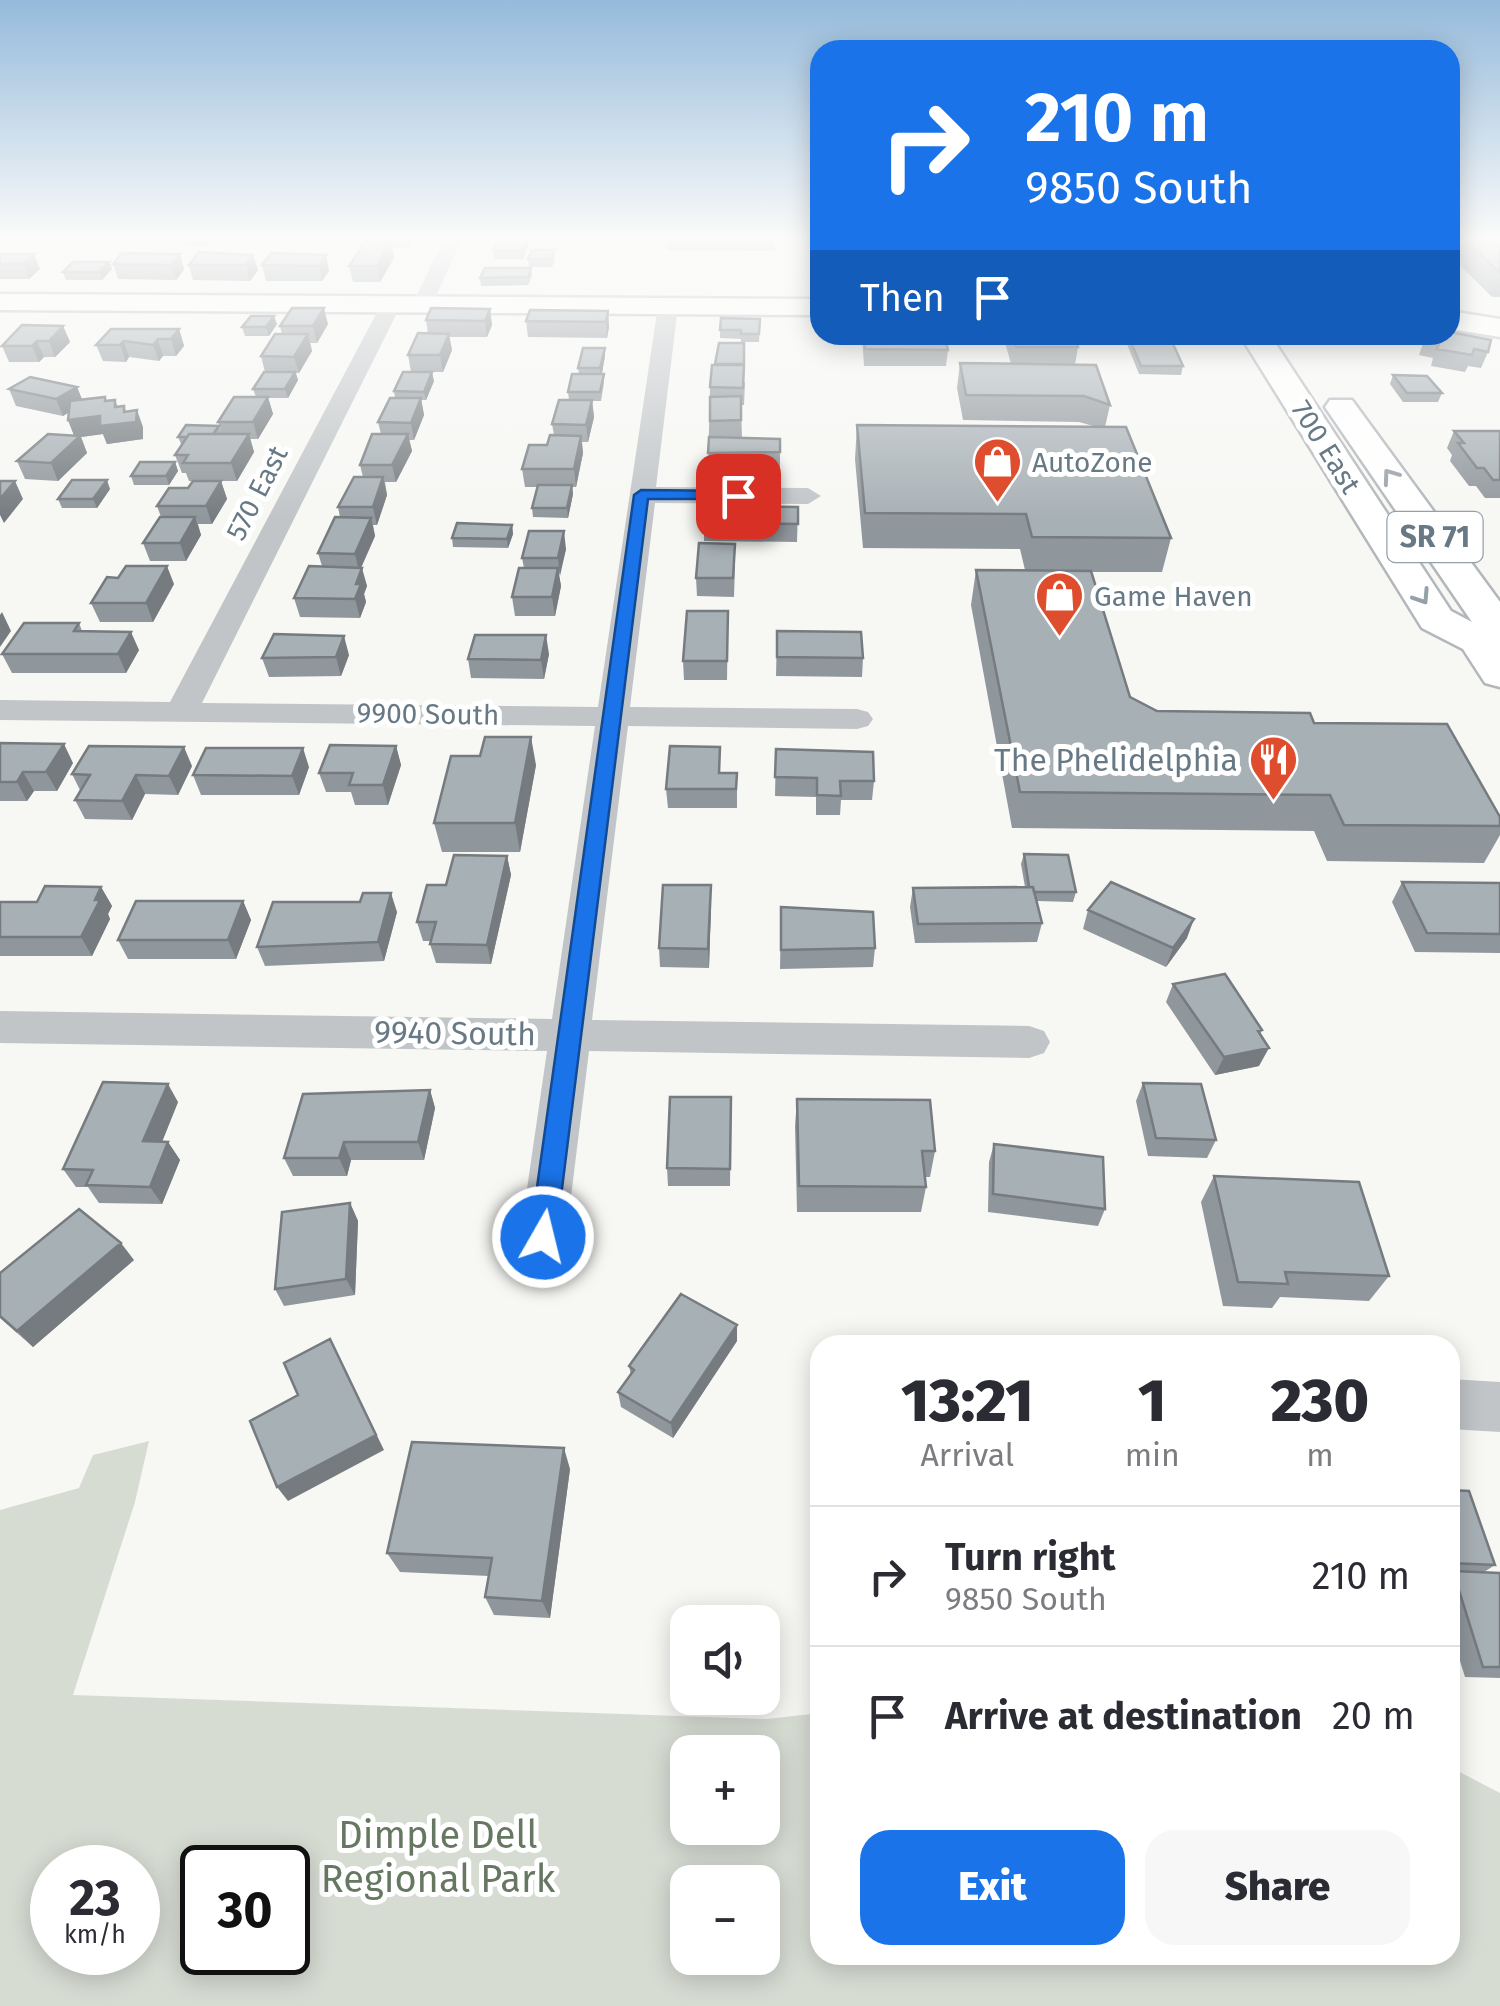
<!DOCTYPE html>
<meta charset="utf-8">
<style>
body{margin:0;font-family:"Fira Sans",sans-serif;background:#f7f7f7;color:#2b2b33;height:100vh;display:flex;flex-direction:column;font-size:38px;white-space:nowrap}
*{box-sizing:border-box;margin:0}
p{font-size:32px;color:#7c7c81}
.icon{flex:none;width:55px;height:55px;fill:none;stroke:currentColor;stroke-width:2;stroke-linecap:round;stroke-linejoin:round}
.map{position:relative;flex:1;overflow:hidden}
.side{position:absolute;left:810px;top:1335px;width:650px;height:630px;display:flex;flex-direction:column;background:#fff;border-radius:30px;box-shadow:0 5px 25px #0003}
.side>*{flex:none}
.hud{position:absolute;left:810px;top:40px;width:650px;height:305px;border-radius:30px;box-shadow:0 5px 25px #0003;background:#1a73e8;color:#fff;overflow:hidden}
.buttons{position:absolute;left:670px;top:1605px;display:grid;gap:20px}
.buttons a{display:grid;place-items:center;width:110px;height:110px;border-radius:20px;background:#fff;box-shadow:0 5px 25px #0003;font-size:50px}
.speed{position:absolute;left:30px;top:1845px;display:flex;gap:20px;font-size:50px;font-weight:700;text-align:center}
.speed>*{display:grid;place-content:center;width:130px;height:130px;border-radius:50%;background:#fff;box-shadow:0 5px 25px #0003;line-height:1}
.speed small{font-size:25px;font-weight:400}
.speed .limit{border:5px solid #111;border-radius:15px;background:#fff;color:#111}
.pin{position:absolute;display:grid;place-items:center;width:85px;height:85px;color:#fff;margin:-42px;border-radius:20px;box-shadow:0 5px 15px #0006}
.me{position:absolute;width:110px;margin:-55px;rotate:8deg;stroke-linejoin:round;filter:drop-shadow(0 0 8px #0008)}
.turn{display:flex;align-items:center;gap:35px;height:210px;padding:0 50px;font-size:45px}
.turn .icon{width:130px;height:130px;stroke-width:2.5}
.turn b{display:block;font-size:70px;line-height:85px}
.then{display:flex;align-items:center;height:95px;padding:0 50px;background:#0003;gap:20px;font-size:38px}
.eta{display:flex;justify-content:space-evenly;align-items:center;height:170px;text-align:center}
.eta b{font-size:60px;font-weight:800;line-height:70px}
.cta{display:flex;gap:20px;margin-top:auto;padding:20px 50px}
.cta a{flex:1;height:115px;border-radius:30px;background:#1a73e8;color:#fff;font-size:40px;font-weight:800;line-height:115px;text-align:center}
.cta a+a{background:#f7f7f7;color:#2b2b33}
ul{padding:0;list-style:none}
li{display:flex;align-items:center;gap:30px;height:140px;padding:0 50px;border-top:2px solid #e1e1e2}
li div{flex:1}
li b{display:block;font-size:38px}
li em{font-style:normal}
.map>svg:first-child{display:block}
</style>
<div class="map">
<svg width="1500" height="2006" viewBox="0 0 1500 2006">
<rect width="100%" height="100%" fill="#f7f7f4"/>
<path fill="#d7dcd3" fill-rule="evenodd" d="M149,1441L135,1502L73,1695L767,1719L820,1713V1955H1450V1767L1500,1793V2006H0V1510L79,1488L93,1455ZM688,1752H762V1828H688ZM52,1868H138V1952H52ZM202,1868H288V1952H202ZM688,1882H762V1958H688Z"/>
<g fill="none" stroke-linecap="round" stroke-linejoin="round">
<defs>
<path id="secondary" d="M0,294L820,299V315L0,310Z
M1450,311L1500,319V337L1450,329Z"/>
<path id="primary" d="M1240,335H1270L1451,611L1472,622L1325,407L1330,400H1352L1500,602V687L1485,683L1463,649L1422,628Z"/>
</defs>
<use href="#secondary" stroke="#b3b9bd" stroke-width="5"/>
<use href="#primary" stroke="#b2b7bb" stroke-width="5"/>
<path fill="#c1c5c8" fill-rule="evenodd" d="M444,239H462L432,305L422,311L415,309L412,305Z
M391,299L401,305L202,703L598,707L658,306L661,302H675L678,306L656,487L808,488L821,496L808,504L655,503L630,707L857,709L868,712L873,719L868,726L857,729L628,726L592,1020L1029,1026L1044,1031L1050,1042L1044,1053L1029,1058L589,1051L566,1237L559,1251L543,1257L527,1251L520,1237L547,1051L0,1043V1011L552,1019L595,726L0,720V700L170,702L381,305Z
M1450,1379L1500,1382V1432L1450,1429Z"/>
<use href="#secondary" fill="#fff" fill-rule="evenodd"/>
<use href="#primary" fill="#fff" fill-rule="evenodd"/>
</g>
<path fill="#90979c" d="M183,239H212L206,246L185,245Z
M375,239H413L408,248H392L394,258L380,282H353L349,266L376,242Z
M498,239H549L548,240H528V246L523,259H494L493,251Z
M667,239H775V251L668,250Z
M1450,239H1500V297H1492L1450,255Z
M0,254L40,269L29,279H0Z
M180,254L184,270L176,280L118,279L113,264Z
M253,255L258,270L250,281L193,280L189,265Z
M326,255L329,271L322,281H266L262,265Z
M556,257L552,267H529L528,259Z
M109,262L112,269L102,280H66L63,272Z
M531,268L532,276L528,285L481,286L480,278Z
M490,309L492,325L487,337H449L452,350L443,372H411L408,355L428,334L426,320Z
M608,311L609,327L607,338L528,337L526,321Z
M760,319L759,342H741V339L720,338V330Z
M277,324L269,336H245L242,327Z
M328,324L317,343H310L312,351L299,373H296L298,380L288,398H268L273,414L258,439H250L254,452L237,481H221L227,499L212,524H198L201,535L186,561H150L143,543L161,517L157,506L188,488L192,481H189L186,473H182L175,455L182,446L178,437L219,426L222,434L218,422L256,397L253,389L265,372L261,356L282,334L280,326Z
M63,326L70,342L55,357H44L39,362H9L2,346Z
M179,329L184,346L176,356H163L159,361L129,357L126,362L103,361L96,345Z
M862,335H944L948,350L946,366H864Z
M1003,335H1074L1078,347L1075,365L1110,405L1105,427L1171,538L1162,572H1091L1130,697L1157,711L1314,723L1500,817V835L1484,863L1327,861L1314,831L1012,828L971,605L976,570H1025L1020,549L863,548L855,459L857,425L1097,427L1079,422L963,420L957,388L960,363L1011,364Z
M1126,335H1169L1183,366L1181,375L1139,374L1125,339Z
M1426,335L1488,352L1481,368L1468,366L1465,372L1431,366L1433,358L1419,355Z
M605,356L602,374L604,383L601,401H592L594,417L588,442H582L583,453L576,487H572L573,494L568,518L533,517L532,508L538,487H525L522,469L547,445L554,435L552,424L569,400L568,392L579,374L578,368Z
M1393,375L1442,393L1438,402H1403L1390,384Z
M434,381L426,400H421L424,415L414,440H409L412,451L396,482H385L387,495L377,525H373L375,536L361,568L367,586L364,594L366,602L360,618L300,617L294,598L322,566L318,553L340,517L338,507L363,477L360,465L381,434L378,422L395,398L394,391Z
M745,382L744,405H741L742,438L780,439V470H708L710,387Z
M77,387L82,400L105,397L107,401L115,400L117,407L126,411L143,427V439L107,444L103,434L81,437L87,453L58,481L25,479L17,461L74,435L68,420V412L63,416L16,406L9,389Z
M1454,431H1500V498H1485L1476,486H1469L1450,461L1452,455L1447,448Z
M175,462L178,471L169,485H134L131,476Z
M110,489L97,508H62L58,499Z
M798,507L797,542L704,541V523Z
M512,525L513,534L508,548L453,547L452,538Z
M566,549L559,576L561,586L555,616H515L512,597L524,568L522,558Z
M735,562L734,597L697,596L696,578Z
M174,584L153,622H100L91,603Z
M728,611L727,680H684L683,661Z
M79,623L82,631L139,650L126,673H12L2,654Z
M777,631L863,658L862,677L776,676Z
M549,654L544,679L471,678L468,659Z
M349,655L341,676L269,677L262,658Z
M0,743L73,763L57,791H34L27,801H0Z
M396,746L401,765L388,805H355L351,792H326L319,773Z
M776,749L874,781L872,800H841L840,815H816V797L775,796Z
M536,765L520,852H442L434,823Z
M192,766L178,795L145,794L132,820L85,819L75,800L80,790L72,774Z
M309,767L299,795H201L193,775Z
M720,773H737V808H668L666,789Z
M1024,854L1076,892L1073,902L1037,901L1042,923L1037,942L915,943L910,907L913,888L1025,887L1021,864Z
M507,856L511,875L491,964L436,963L430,944L431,941H423L417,922L446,885Z
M1402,882L1500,883V953L1415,952L1392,902Z
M101,887L112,906L108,914L110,919L92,956H0V902H37Z
M243,901L251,920L236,959H128L118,940Z
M360,902L397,912L384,961L265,966L257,947Z
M711,905L709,968L660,967L659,948Z
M781,907L875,948L873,967L780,969Z
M1088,910L1187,938L1166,967L1083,929Z
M1173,984L1262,1030L1260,1035L1259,1066L1215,1075L1166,1002Z
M1143,1083L1216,1140L1207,1158L1148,1156L1136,1101Z
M430,1090L435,1108L424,1160H351L347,1176H293L284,1158Z
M731,1097L730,1186H668L667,1168Z
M797,1099L935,1151L930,1177H925L926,1187L921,1212H797L795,1126Z
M178,1102L162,1142H168L180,1160L162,1204L99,1203L88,1187H76L63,1169Z
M994,1144L1105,1209L1098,1226L988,1212L989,1162Z
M1214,1176L1389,1276L1369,1301L1280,1297L1272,1308L1223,1306L1201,1202Z
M350,1203L358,1221L355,1295L284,1306L275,1289Z
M134,1260L33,1347L0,1318V1273Z
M737,1325V1341L673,1438L621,1407L618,1392L631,1375L629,1366Z
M570,1469L550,1618L494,1615L485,1597L489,1576L400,1572L387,1553Z
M1450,1490L1495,1565L1484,1572L1500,1573V1678L1465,1677L1450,1629Z"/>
<path fill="#757b7f" d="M406,239H413L408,248Z
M527,239L528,246L523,259L522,251Z
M391,242L394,258L380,282L377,266Z
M34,254L40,269L29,279L23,264Z
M180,254L184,270L176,280L171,265Z
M253,255L258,270L250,281L246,265Z
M326,255L329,271L322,281L319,266Z
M109,262L112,269L102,280L99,272Z
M324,308L328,324L317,343L313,326Z
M490,309L492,325L487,337L485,321Z
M608,311L609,327L607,338L606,322Z
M274,316L277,324L269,336L266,327Z
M63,326L70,342L55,357L49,341Z
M179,329L184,346L176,356L171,339Z
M308,334L312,351L299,373L294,357Z
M449,334L452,350L443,372L440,355Z
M158,339L163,356L159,361L153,345Z
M37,341L44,357L39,362L32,346Z
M124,341L129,357L126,362L120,345Z
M605,348V356L601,377L600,368Z
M295,372L298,380L288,398L285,389Z
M432,372L434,381L426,400L424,392Z
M77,387L84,404L63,416L56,399Z
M268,397L273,414L258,439L253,422Z
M421,398L424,415L414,440L411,423Z
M115,400L121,417L124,412V406L130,422L137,410L143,427V439L107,444L103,434L81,437L87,453L58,481L51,463L75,438L68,420L115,407Z
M592,400L594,417L588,442L586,425Z
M249,434L254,452L237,481L231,463Z
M408,434L412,451L396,482L392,465Z
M581,436L583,453L576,487L574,469Z
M175,462L178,471L169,485L166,476Z
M383,477L387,495L377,525L373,507Z
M107,480L110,489L97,508L93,499Z
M15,481L23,499L4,523L0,515V499Z
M221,481L227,499L212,524L206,506Z
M572,485L573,494L568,518L567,508Z
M195,517L201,535L186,561L180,543Z
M371,518L375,536L359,572L355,554Z
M512,525L513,534L508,548L507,539Z
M564,531L566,549L560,576L558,558Z
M167,566L174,584L153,622L146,603Z
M362,568L367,586L364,594L366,602L360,618L355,599L356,584Z
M558,568L561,586L555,616L552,597Z
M2,612L11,631L0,647V615Z
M131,632L139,650L126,673L118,654Z
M546,635L549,654L544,679L541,660Z
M344,636L349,655L341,676L336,657Z
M531,737L536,765L520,852L515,823Z
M64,744L73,763L57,791L46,772Z
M396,746L401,765L388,805L383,785Z
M184,747L192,766L178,795L169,776Z
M303,748L309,767L299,795L292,776Z
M23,772L34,791L27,801L17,782Z
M136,775L145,794L132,820L122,801Z
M507,856L511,875L491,964L487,945Z
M711,885V905L709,968L708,949Z
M101,887L112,906L108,914L110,919L92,956L81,937Z
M391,893L397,912L384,961L378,942Z
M243,901L251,920L236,959L228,940Z
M1194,919L1187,938L1166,967L1173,948Z
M1269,1048L1259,1066L1215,1075L1224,1057Z
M168,1084L178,1102L155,1159L143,1141Z
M430,1090L435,1108L424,1160L418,1142Z
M168,1142L180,1160L162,1204L150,1187Z
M344,1142L351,1160L347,1176L339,1158Z
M350,1203L358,1221L355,1295L346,1279Z
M121,1243L134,1260L33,1347L17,1331Z
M737,1325V1341L673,1438L671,1423Z
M330,1339L384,1450L288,1501L277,1487Z
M564,1448L570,1469L550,1618L542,1601Z"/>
<path fill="#a7b0b5" stroke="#757b7f" stroke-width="2.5" d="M498,239H527L522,251H493Z
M1465,239H1500V273Z
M365,242H391L377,266H349Z
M532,250H555L551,259H528Z
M199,252L253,255L246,265H189Z
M122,253L180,254L171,265L113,264Z
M271,253L326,255L319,266L262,265Z
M0,254H34L23,264H0Z
M73,262H109L99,272H63Z
M485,268H531L528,277L480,278Z
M292,308H324L313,326H280Z
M431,308L490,309L485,321L426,320Z
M530,310L608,311L606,322L526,321Z
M251,316H274L266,327H242Z
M721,318L760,319L759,334H741V330H720Z
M22,325L63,326L49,341H37L32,346H2Z
M111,329H179L171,339H158L153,345L124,341L120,345H96Z
M1450,332L1491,340L1488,352L1474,349L1472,355L1437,349L1440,341L1425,339L1426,335H1450Z
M418,333L449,334L440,355H408Z
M275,334H308L294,357L261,356Z
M864,335H944L948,350L865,349Z
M1013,335H1074L1078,347H1016Z
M1128,335H1169L1183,366H1141Z
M719,343H744V364H715Z
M583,348H605L600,368H578Z
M960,363L1096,365L1110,405L1084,396L966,395Z
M712,365H744L743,388L710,387Z
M264,372H295L285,389H253Z
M403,372H432L424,392L394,391Z
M572,374H604L600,392H568Z
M1393,375L1427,376L1442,393H1407Z
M30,377L77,387L56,399L9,389Z
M741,396V420L710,421V397Z
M105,397V401L115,400V407L124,406V412L137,410L136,422L100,426V416L68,420L70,401Z
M234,397H268L253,422H218Z
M390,398H421L411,423L378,422Z
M559,400H592L586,425L552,424Z
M186,425L219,426L213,434H189L187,437H178Z
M857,425L1126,427L1171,538L1032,537L1026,514L865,513Z
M1454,431H1500V480H1493L1484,468H1477L1458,443H1464Z
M48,434L80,436L51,463L17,461Z
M189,434H249L231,463H183L188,455H175Z
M372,434H408L392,465H360Z
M550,435L581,436L574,469H522L529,445H547Z
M709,437L780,439V452L708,453Z
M140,462H175L166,476H131Z
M354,477H383L373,507H338Z
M72,480H107L93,499H58Z
M0,481H15L0,499Z
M193,481H221L206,506H157L169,488H188Z
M538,485H572L567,508H532Z
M705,506L798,507V524L704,523Z
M160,517H195L180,543H143Z
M335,517L371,518L355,554L318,553Z
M457,523L512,525L507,539L452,538Z
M529,531H564L558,558H522Z
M699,543L735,544L733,578H696Z
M126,566H167L146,603H91L107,577L118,578Z
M309,566L362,568L356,584H361L355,599L294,598Z
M519,568H558L552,597H512Z
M976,570L1091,571L1130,697L1157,711L1310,713L1314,723L1447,724L1500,817V826L1344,825L1330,795L1020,792Z
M687,611H728L727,661H683Z
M24,623H79L74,631L131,632L118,654H2Z
M777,631L861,632L863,658L777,657Z
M274,634L344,636L336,657L262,658Z
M475,635H546L541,660L468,659Z
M485,737H531L515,823H434L451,756H480Z
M0,743L64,744L46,772H23L17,782H0Z
M330,745L396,746L383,785H349L353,773H319Z
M89,746L184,747L169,776L136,775L122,801L75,800L90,775L72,774Z
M670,746L720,747L719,773H737L736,789H666Z
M206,748H303L292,776L193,775Z
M776,749L873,752L874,781H840L841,796L817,795V778L775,777Z
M1024,854L1068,855L1076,892H1034L1033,887H1029Z
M454,855L507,856L487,945L430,944L436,922H417L427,885H446Z
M1111,882L1194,919L1173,948L1088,910Z
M1402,882L1500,883V934L1427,933Z
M663,885H711L708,949L659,948Z
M45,886L101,887L95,900H100L81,937H0V902H37Z
M1033,887L1042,923L918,924L913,888Z
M363,893H391L378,942L257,947L273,902H360Z
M136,901H243L228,940H118Z
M781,907L873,912L875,948L781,950Z
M1225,974L1262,1030L1258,1031L1269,1048L1224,1057L1173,984Z
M103,1082L168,1084L143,1141L168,1142L150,1187L86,1185L93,1170L63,1169Z
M1143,1083L1201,1084L1216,1140L1156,1138Z
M430,1090L418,1142H344L339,1158H284L303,1094Z
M670,1097H731L730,1169L667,1168Z
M797,1099L930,1100L935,1151H922L926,1187L799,1186Z
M994,1144L1103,1157L1105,1209L993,1194Z
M1214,1176L1359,1182L1389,1276L1285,1272L1288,1284L1238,1282Z
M350,1203L346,1279L275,1289L282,1212Z
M79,1209L121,1243L17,1331L0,1316V1273Z
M681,1294L737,1325L671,1423L618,1392L634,1370L629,1366Z
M330,1339L376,1435L277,1487L250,1421L298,1395L284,1363Z
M412,1442L564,1448L542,1601L485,1597L492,1558L387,1553Z
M1450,1490L1469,1491L1495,1565L1450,1563Z
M1453,1571L1500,1573V1667H1483Z"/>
<defs><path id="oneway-chevron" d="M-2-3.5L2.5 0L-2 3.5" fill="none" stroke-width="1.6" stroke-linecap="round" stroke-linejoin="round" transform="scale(2.5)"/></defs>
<g stroke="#95a1a9">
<use href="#oneway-chevron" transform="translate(1390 476) rotate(-126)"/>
<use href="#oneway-chevron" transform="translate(1422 597) rotate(57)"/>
</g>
<linearGradient id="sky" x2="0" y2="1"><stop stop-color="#95badb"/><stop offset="0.46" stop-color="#fbfbfa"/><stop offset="1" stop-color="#fbfbfa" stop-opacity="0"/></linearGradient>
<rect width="1500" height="520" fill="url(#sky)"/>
<path fill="#1a73e8" stroke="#114b97" stroke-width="2.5" d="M738,491L745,496L743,499H648L556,1237L552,1245L543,1248L533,1245L530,1237L634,495L641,490Z"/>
<defs>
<symbol id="shop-pin" viewBox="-11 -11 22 30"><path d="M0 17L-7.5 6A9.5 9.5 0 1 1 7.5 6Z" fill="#de4d2d" stroke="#fff"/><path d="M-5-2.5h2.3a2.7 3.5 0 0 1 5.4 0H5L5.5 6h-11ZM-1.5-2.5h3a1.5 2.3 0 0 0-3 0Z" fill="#fff"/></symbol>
<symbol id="restaurant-pin" viewBox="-11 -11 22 30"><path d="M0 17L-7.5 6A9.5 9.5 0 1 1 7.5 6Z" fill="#de4d2d" stroke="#fff"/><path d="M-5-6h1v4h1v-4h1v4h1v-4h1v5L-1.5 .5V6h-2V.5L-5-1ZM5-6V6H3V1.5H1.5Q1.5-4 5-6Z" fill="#fff"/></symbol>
</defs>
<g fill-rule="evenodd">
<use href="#shop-pin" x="970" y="434" width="55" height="75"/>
<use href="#shop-pin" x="1032" y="568" width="55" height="75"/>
<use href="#restaurant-pin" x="1246" y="732" width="55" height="75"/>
</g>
<g text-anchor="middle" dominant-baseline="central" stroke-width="10" stroke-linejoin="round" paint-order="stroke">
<g font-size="28" fill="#677984" stroke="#fff">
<text transform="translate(1326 447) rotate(58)">700 East</text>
<text transform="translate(257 493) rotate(-63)">570 East</text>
<text transform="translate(428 714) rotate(1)">9900 South</text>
</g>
<g font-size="28" fill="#677984" stroke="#fff" text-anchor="start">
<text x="1032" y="462">AutoZone</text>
<text x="1094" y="596">Game Haven</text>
</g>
<rect fill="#fff" stroke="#95a1a9" stroke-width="2.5" x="1387.5" y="512" width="95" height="50" rx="8"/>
<g font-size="30" font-weight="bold" fill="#677984">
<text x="1435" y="537">SR 71</text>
</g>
<g font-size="32" fill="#677984" stroke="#fff" text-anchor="end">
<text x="1238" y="760">The Phelidelphia</text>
</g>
<g font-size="32" fill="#677984" stroke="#fff">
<text transform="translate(455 1033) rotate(1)">9940 South</text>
</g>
<g font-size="38" fill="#667762" stroke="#fff">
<text x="438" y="1835">Dimple Dell<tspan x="438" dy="44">Regional Park</tspan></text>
</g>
</g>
</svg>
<div class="buttons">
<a><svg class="icon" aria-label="sound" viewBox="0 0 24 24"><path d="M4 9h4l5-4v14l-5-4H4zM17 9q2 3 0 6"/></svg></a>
<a>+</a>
<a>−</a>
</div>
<div class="speed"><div>23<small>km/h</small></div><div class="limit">30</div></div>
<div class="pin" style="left:738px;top:496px;background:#d93025"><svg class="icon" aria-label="arrive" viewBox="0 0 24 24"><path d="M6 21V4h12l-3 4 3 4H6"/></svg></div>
<svg class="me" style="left:543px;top:1237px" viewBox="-20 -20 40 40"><circle r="17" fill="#1a73e8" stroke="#fff" stroke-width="3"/><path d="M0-11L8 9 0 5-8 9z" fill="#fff"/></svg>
<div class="hud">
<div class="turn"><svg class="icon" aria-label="right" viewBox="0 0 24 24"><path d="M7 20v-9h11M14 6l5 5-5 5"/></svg><div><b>210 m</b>9850 South</div></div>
<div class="then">Then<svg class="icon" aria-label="arrive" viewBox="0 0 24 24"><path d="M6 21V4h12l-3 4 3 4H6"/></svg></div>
</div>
<section class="side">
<div class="eta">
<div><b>13:21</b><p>Arrival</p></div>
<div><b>1</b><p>min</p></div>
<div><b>230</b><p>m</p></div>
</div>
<ul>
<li><svg class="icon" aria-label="right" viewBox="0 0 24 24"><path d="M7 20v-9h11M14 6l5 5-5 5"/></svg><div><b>Turn right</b><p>9850 South</p></div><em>210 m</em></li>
<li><svg class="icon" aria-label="arrive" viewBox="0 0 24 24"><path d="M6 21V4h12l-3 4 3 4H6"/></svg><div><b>Arrive at destination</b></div><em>20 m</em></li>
</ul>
<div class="cta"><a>Exit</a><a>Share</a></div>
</section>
</div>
